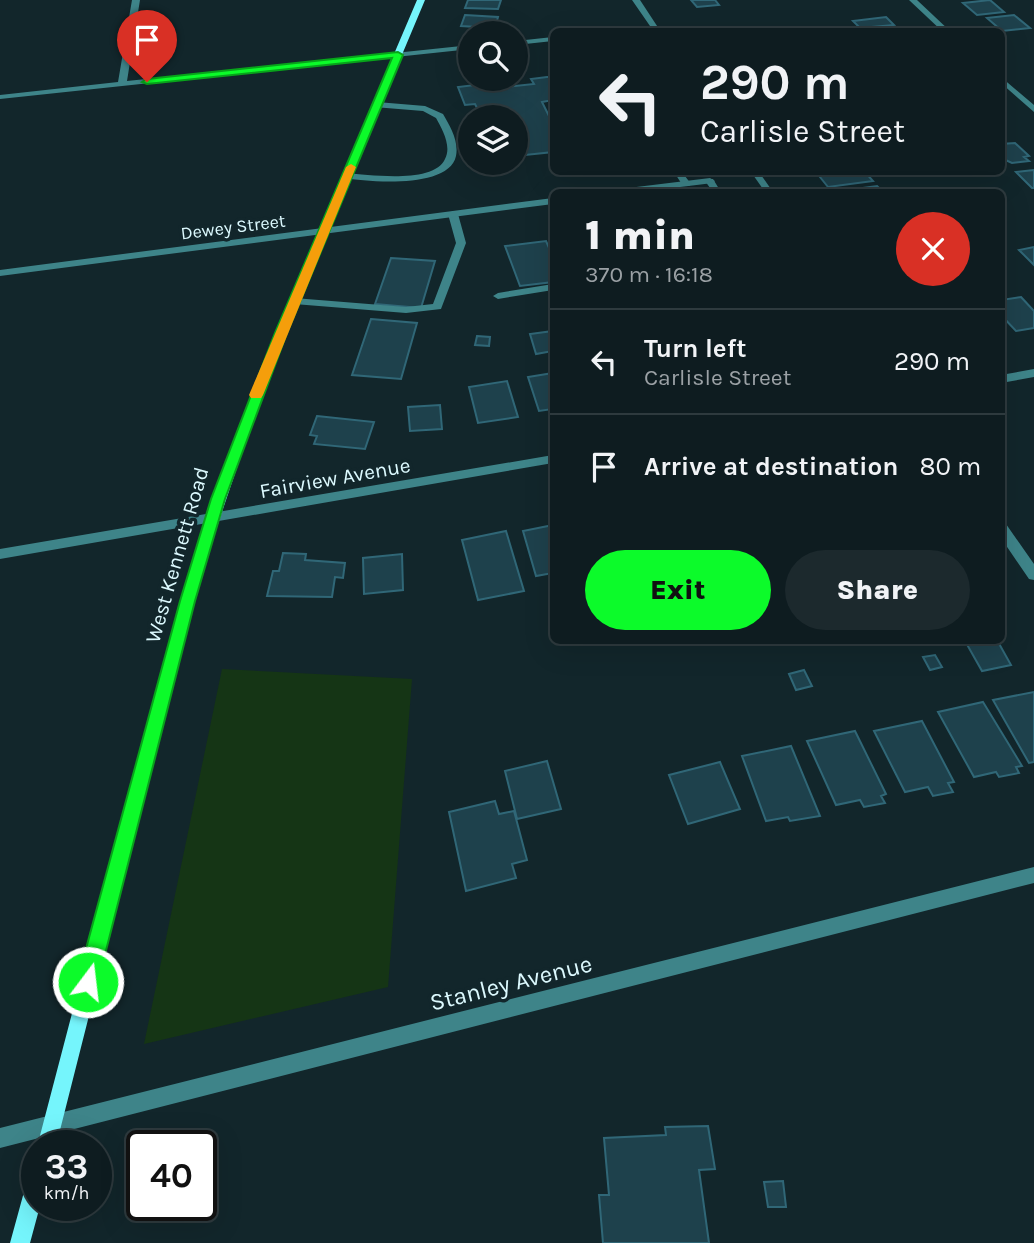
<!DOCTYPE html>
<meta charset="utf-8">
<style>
body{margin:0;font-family:Karla,sans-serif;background:#1c292d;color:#f1f3f6;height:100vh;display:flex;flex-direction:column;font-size:26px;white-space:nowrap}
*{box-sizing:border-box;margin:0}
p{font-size:23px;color:#9ba1a5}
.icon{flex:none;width:38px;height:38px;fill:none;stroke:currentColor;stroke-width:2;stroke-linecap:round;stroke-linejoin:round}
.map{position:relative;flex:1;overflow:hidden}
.drawer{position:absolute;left:550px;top:189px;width:455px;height:455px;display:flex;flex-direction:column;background:#0e1c20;border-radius:10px;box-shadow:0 7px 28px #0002,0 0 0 2px #2e3a3e}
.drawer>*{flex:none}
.guide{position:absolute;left:550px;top:28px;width:455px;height:147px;border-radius:10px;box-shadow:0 7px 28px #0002,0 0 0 2px #2e3a3e;background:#0e1c20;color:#f1f3f6;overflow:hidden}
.fabs{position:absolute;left:458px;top:21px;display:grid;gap:14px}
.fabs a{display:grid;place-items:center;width:70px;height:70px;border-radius:50%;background:#0e1c20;box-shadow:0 7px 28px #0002,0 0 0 2px #2e3a3e;font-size:35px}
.speed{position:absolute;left:21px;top:1130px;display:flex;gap:14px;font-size:35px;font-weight:700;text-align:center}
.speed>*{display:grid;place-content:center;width:91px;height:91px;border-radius:50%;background:#0e1c20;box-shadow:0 7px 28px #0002,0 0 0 2px #2e3a3e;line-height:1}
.speed small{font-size:18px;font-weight:400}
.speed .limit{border:4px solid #111;border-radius:10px;background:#fff;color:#111}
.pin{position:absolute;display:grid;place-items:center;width:60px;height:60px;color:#fff;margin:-72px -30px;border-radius:50% 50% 50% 0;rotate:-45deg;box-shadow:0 0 7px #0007}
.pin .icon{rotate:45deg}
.me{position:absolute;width:77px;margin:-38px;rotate:15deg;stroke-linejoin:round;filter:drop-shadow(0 0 5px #0008)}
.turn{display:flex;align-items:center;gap:24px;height:147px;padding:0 35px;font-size:32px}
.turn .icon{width:91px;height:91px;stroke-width:2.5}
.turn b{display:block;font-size:49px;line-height:60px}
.round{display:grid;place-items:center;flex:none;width:74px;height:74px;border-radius:37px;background:#1c292d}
.head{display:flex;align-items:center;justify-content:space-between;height:119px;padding:0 35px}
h1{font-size:42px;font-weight:800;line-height:52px}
.action{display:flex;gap:14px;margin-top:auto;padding:14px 35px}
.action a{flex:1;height:80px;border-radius:42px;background:#0cfb2a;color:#111;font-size:28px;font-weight:800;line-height:80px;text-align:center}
.action a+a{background:#1c292d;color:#f1f3f6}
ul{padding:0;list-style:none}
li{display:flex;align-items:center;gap:21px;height:105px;padding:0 35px;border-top:2px solid #2e3a3e}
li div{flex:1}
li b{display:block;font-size:26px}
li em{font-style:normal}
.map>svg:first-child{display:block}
</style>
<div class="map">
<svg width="1034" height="1243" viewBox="0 0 1034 1243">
<rect width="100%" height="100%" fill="#12262b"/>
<path fill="#153515" d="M222,669L412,679L388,987L144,1044Z"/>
<path fill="#1e414c" stroke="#306777" stroke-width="2" d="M468,0H501L498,9L465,8Z
M691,0H715L719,5L697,7Z
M990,0L1004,12L977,15L963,3Z
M465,15L498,17L495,28L461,26Z
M1014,15L1030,28L1002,31L987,18Z
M886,17L894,25L860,28L853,21Z
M547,77H553V100L542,102L553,124V152L516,156V117H498L493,106L477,108L475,104L465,105L458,87L483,84L486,89L534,84L531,79Z
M1015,143L1029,156L1024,157L1029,161L1012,163L1001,158V144Z
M1034,170V188H1032L1016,172Z
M816,172H865L873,181L828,187Z
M877,186L883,192H833Z
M546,241L553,257V282L520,286L505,246Z
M1034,247V265L1019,250Z
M391,258L435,261L421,308L375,304Z
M1021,297L1034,311V328L1016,331L1001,315V300Z
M371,319L417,323L401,379L352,375Z
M553,331V351L536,354L530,334Z
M477,336L490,337L489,346L475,345Z
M553,373V409L539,411L528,377Z
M507,381L518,417L478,423L469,387Z
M440,405L442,429L410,431L408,407Z
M317,416L374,422L365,449L314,444L317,436L310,435Z
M553,525V573L536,576L523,531Z
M506,531L524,591L478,600L462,540Z
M283,553L306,554L305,560L345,563L343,578L335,577L332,597L267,596L273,571H279Z
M402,554L403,590L364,594L363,558Z
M997,640L1011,665L982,671L965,641Z
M935,655L942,667L930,670L923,657Z
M804,670L812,686L796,690L789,674Z
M1034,692V762L1029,763L993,700Z
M983,702L1022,766L1016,767L1019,773L999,777L996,772L974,777L938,712Z
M922,721L954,782L948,783L953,792L933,796L928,787L905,792L874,731Z
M855,731L886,794L881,796L885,803L864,807L860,800L836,805L807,741Z
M791,746L820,816L790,821L788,817L766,821L742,756Z
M547,761L561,809L517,819L505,771Z
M720,762L740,809L688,824L669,775Z
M495,801L499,814L514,811L527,860L512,864L516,878L466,891L449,812Z
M708,1126L715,1169L699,1170L709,1243H603L599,1195H609L604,1138L666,1135L665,1127Z
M783,1181L786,1207H768L764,1182Z"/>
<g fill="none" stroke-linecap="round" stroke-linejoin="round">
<path fill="#3e8489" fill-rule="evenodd" d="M377,102L425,106L443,114C450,126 459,141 456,156C449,189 369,182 344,178V174L347,173C370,175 434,184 445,159C452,146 442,129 436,118L423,111L374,107L373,105Z
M674,172H682L691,184L689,186H683Z
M707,179H713L721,192H713L705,181Z
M453,211L458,214L466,243L441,309L406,313L294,304L289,301L294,298L406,307L433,304L456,243L448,214Z
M553,284V290L498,299L493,296L498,293Z"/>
<path fill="#3e8489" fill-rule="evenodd" d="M132,0H140L127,81L471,45V49L0,99V95L118,82Z
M632,0H640L661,32H619L650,26Z
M909,0H917L951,32H943Z
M553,37V41L516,45V41Z
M1001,77L1034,105V112L1001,83Z
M751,172H759L773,192H765Z
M710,178L715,181L713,183L639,192H615L620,189Z
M553,198V204L0,276V270Z
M1034,369V377L1001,383V375Z
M553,455V463L0,559V549Z
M1001,523L1006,524L1034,564V580L1029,579L1001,538Z
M1034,867V883L0,1148V1128Z"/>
<path fill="#75f5fc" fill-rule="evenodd" d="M417,0H425C342,199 255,394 194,601L56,1146L37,1147L180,601C244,394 333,199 417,0Z
M37,1171V1206H40L30,1243H10L27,1181L30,1174Z"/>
</g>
<path fill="#0cfb2a" stroke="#08a31b" stroke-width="2" d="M398,52L403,55L287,333L225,499L195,601L98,982L95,989L88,992L80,989L77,982L180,601L211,499L275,333L392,58L147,84L142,82L147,79Z"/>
<path fill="#f59e0b" d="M351,164L356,167L263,395L261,398H251L249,395L346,167Z"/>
<g text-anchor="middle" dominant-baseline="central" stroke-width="7" stroke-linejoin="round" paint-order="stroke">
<g font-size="18" fill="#dcf9fe" stroke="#12262b">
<text transform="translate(233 227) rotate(-7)">Dewey Street</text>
</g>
<g font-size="21" fill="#dcf9fe" stroke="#12262b">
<text transform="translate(335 478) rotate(-10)">Fairview Avenue</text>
<text transform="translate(177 555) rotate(-74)">West Kennett Road</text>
</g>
<g font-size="24" fill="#dcf9fe" stroke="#12262b">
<text transform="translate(511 983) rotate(-14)">Stanley Avenue</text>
</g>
</g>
</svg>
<div class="fabs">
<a><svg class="icon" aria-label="search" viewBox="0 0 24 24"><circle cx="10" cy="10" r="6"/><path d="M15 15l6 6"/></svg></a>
<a><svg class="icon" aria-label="layers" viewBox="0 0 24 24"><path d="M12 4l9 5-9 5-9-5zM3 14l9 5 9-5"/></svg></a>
</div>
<div class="speed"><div>33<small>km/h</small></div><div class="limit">40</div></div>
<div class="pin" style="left:147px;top:82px;background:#d93025"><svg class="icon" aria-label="arrive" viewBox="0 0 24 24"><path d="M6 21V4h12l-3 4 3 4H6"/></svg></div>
<svg class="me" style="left:88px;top:982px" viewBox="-20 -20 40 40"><circle r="17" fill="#0cfb2a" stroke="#fff" stroke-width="3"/><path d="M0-11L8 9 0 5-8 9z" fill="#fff"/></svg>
<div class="guide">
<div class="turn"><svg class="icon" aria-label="left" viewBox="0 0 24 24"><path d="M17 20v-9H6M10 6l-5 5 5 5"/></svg><div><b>290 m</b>Carlisle Street</div></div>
</div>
<section class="drawer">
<div class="head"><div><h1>1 min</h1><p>370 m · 16:18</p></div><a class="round" style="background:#d93025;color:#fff"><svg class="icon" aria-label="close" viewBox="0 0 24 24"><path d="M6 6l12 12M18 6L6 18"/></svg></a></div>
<ul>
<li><svg class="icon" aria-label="left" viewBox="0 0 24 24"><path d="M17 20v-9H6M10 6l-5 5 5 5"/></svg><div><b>Turn left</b><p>Carlisle Street</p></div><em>290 m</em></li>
<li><svg class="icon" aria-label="arrive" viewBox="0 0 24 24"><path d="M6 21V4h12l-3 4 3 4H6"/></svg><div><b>Arrive at destination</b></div><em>80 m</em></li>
</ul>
<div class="action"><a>Exit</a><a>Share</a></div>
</section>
</div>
